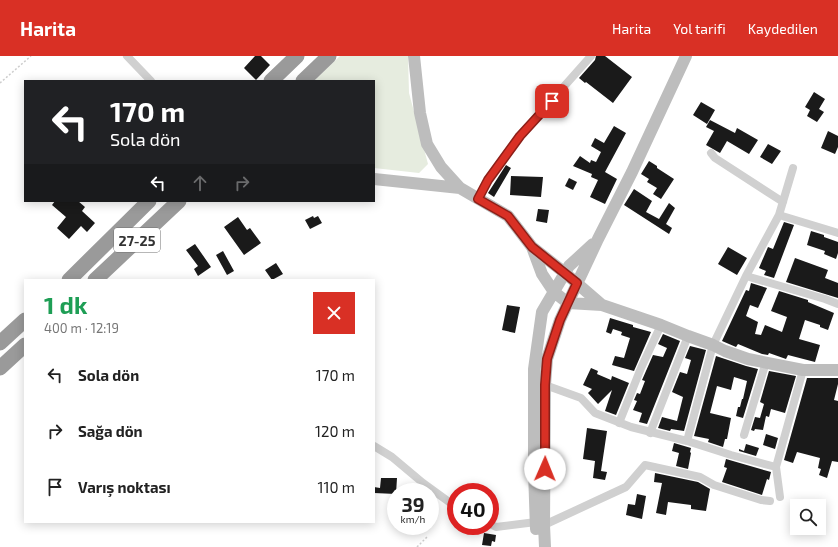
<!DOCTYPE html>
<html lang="tr">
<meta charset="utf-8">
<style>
body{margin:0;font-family:"Exo 2",sans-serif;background:#f2f2f2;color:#222;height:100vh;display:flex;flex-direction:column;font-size:15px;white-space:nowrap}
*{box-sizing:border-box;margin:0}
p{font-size:13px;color:#767676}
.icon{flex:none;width:22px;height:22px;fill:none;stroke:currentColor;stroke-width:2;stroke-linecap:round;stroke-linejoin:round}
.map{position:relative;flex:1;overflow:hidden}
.side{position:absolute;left:24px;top:223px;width:351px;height:244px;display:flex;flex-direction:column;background:#fff;border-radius:0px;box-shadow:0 2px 10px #0003}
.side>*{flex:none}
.banner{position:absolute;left:24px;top:24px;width:351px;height:122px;border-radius:0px;box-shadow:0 2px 10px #0003;background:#202124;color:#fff;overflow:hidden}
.controls{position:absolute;left:790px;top:443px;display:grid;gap:8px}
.controls a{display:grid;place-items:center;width:36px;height:36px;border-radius:0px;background:#fff;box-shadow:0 2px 10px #0003;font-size:20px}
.speed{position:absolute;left:387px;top:427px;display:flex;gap:8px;font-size:20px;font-weight:700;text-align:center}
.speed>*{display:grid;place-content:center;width:52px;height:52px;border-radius:50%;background:#fff;box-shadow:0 2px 10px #0003;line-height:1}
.speed small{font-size:10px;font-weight:400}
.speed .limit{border:6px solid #d22;background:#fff;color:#111}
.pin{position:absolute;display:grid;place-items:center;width:34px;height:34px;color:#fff;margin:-17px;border-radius:8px;box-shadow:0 2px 6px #0006}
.me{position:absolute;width:44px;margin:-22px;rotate:1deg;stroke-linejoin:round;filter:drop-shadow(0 0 3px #0008)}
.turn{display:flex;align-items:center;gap:14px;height:84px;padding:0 20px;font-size:18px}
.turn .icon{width:52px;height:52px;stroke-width:2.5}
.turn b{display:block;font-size:28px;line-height:34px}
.lanes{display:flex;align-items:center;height:38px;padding:0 20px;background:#0003;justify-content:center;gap:20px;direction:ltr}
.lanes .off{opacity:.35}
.round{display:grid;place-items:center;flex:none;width:42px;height:42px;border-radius:0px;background:#f2f2f2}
.overview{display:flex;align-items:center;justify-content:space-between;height:68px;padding:0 20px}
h1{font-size:24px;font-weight:700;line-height:30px;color:#1e9e55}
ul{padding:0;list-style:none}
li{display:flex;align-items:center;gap:12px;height:56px;padding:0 20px}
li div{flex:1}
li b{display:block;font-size:15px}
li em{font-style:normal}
header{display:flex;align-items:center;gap:24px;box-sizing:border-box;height:56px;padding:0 20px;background:#d93025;color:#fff}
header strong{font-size:19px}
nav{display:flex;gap:22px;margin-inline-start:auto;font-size:14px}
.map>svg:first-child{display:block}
</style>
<header>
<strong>Harita</strong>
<nav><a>Harita</a><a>Yol tarifi</a><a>Kaydedilen</a></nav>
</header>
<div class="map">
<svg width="838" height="491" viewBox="0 0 838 491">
<rect width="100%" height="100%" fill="#fff"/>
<path fill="#e6ecdf" d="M340,0H408L409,37L428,108L419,117L374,112V25H314Z"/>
<path fill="#1a1a1a" d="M255,0H261L270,9L256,24L244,12Z
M596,0H605L632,21L613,47L586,26L585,27L579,22L595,4Z
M814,36L825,43L819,53L824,56L817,66L807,60L810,54L805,51Z
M701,46L715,54L707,68L693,59Z
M710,64L735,77L737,72L758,84L749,98L727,85L720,97L706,89L714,75L706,71Z
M614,70L626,77L605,116L617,123L605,148L590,141L598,124L591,121L592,118L573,110L580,100L590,107L591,104L596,106L601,96L591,90L595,82L604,87Z
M828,75L838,80V91L835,98L821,92Z
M768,88L781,95L772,108L760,101Z
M649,105L657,110V112L674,123L661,143L653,138L657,132L647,126L649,123L641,118Z
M506,109L511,112L494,141L488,137Z
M511,120L543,121L541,141L510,139Z
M569,122L577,126L573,134L565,130Z
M634,133L652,145L646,156L659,163L669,147L675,152L666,168L672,172L669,178L624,149Z
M55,145H78L85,151L82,155L95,167L87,176L81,170L69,183L57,172L66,161L52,149Z
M538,153L549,154L547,167L536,165Z
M313,160L314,162L318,160L322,167L310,173L305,164Z
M238,161L247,174L250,172L261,187L244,199L224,171Z
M784,166L794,169L774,222L764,219L766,215L759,212L768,191L773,193Z
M811,175L824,179V181L838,186V197L836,203L824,198L825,195L807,189Z
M195,188L211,211L198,220L194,213L198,210L186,194Z
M728,191L747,202L737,219L718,208Z
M223,195L234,215L227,219L216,199Z
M795,202L828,214L825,222L838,227V242L786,226Z
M276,207L283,218L272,224L265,214Z
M751,227L767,232L758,252L750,249L746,260L758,266L755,278L761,279L765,269L782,276L787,261L771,255L779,235L808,244V246L834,257L828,274L820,271V269L805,264L799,283L820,289L815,306L788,299L786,303L769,297L768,299L762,298L738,288L736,291L722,285L746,234L749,235Z
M507,249L520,251L515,277L502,274Z
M610,262L633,269V271L651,276L634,315L612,309L615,300L624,302L630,282L621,279L622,276L613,273L611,278L606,276Z
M663,278L680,285L647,368L639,366L642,357L633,354L637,345L634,344L637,337L640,338L645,325L642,324L653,299L663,301L667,292L658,288Z
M690,290L706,294L684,375L671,373L670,375L658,372L662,361L677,365L683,341L672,336L680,316L687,318L691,304L685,302Z
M716,300L746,310L758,313L743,362L736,360L738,351H740L742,343H743L747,325L734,321L731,334L717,330L710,357L731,362L727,383H725L723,391L708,386L709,383L694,380Z
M591,312L598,315L597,318L611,324L612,320L629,327L616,359L605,355L612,334L598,348L588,337L592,333L583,329Z
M769,315L796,320L785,357L771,353L769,361L766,360L763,374L755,373L754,375L751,374L755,361L760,362L764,348L760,346Z
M807,322H838V328L834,344L838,345V406L832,405L827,422L819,419L821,413L818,412L820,402L797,396L793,407L784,404Z
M587,372L607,375L601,415L607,416L605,424L593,422L595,405L583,403Z
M766,378L778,382L775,393L763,389Z
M674,387L691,392L690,396L691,397L688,413L676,410L679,397L672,395Z
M746,388L759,392L756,400L739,395V393L744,395Z
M726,403L771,416L769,424L767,423L762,439L722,426L727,412L724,411Z
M655,417L698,426L710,433L706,455L691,453V449L668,446L666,459L656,457L662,427L654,426Z
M381,422H397L396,438L374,437V431L380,432Z
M637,438L646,440L642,463L626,459L628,448L635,449Z
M484,477L496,479L495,486L492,485L491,490L482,489Z"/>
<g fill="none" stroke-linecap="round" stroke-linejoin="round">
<path stroke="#cdcdcd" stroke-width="1.5" stroke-dasharray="2 2" stroke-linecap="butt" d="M0,27L31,0
M417,491L427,481"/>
<path stroke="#d0d0d0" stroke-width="8" d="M127,0L151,25
M711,97L715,102L783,146
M478,143L488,125L520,80L591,0
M779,159L838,177
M746,220L825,243L838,248
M545,329L581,342L595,357L631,371L687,385L731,399L776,411
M619,367L641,312L661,269
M650,377L688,280
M744,379L766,306
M687,385L713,289L746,220L779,159L793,112
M374,390L392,401L423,427L456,451
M780,441L776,411L803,314
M490,468L496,471L536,466
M544,469L626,431L645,409L700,421L714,429L761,444L770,445"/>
<path stroke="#bdbdbd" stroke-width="12" d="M414,0L420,57L427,88L441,111L460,132L508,160L532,191L565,217L602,249
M374,123L460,132
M532,191L542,218L554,236L568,247L602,249L661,269L688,280L713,289L725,295L748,303L803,314H838
M536,473L534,415V313L542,256L569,210L593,188
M545,491L544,469L545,329L547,303L560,264L598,183L632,116L686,0"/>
<path stroke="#9a9a9a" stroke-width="15" d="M271,25L297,0
M303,25L329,0
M69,224L149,145
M95,224L179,145
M0,287L25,264
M0,312L25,289"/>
</g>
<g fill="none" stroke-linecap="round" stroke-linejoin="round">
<defs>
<path id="route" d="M545,413V329L547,303L560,264L577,227L532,191L508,160L478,143L488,124L520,80L552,45"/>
</defs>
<use href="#route" stroke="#8d1f18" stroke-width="10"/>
<use href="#route" stroke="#d93025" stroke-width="7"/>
</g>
<g text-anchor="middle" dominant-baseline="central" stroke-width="4" stroke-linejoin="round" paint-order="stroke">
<rect fill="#fff" stroke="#707070" stroke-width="1" x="114" y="172" width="46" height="24" rx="3"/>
<g font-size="14" font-weight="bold" fill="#333">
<text x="137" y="184">27-25</text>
</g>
</g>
</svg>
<div class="controls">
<a><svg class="icon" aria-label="search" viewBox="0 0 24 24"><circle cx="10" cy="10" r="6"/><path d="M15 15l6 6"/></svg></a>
</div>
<div class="speed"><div>39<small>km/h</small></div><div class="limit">40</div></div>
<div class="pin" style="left:552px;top:45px;background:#d93025"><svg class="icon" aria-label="arrive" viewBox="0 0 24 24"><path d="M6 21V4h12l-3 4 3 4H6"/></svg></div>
<svg class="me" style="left:545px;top:413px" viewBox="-20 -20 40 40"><circle r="19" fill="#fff"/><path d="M0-13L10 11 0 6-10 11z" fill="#d93025"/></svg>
<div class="banner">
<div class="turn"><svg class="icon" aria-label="left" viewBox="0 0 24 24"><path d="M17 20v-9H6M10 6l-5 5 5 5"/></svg><div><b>170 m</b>Sola dön</div></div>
<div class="lanes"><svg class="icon" aria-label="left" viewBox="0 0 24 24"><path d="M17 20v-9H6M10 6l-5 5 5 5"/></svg><svg class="icon off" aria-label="ahead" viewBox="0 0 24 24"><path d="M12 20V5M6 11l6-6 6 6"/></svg><svg class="icon off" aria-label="right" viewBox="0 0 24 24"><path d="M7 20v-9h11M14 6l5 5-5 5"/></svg></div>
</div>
<section class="side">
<div class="overview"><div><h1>1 dk</h1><p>400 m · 12:19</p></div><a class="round" style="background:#d93025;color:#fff"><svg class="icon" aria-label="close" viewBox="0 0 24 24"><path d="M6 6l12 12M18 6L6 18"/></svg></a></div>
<ul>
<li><svg class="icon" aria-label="left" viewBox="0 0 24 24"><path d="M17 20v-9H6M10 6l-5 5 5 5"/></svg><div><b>Sola dön</b></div><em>170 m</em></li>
<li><svg class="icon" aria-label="right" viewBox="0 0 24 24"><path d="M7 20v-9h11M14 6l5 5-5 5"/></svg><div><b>Sağa dön</b></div><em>120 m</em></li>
<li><svg class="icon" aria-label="arrive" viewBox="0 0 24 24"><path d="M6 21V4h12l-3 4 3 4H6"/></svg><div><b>Varış noktası</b></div><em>110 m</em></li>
</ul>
</section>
</div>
